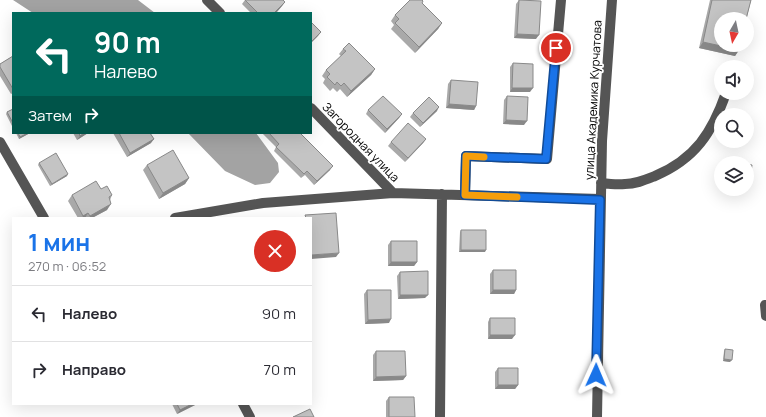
<!DOCTYPE html>
<html lang="ru">
<meta charset="utf-8">
<style>
body{margin:0;font-family:Manrope,sans-serif;background:#f7f7f7;color:#2b2b33;height:100vh;display:flex;flex-direction:column;font-size:15px;white-space:nowrap}
*{box-sizing:border-box;margin:0}
p{font-size:13px;color:#7c7c81}
.icon{flex:none;width:22px;height:22px;fill:none;stroke:currentColor;stroke-width:2;stroke-linecap:round;stroke-linejoin:round}
.map{position:relative;flex:1;overflow:hidden}
.drawer{position:absolute;left:12px;top:217px;width:300px;height:188px;display:flex;flex-direction:column;background:#fff;border-radius:0px;box-shadow:0 4px 16px #0002}
.drawer>*{flex:none}
.hud{position:absolute;left:12px;top:12px;width:300px;height:122px;border-radius:0px;box-shadow:0 4px 16px #0002;background:#00695c;color:#fff;overflow:hidden}
.needle{width:26px;rotate:189deg}
.fabs{position:absolute;left:714px;top:12px;display:grid;gap:8px}
.fabs a{display:grid;place-items:center;width:40px;height:40px;border-radius:50%;background:#fff;box-shadow:0 4px 16px #0002;font-size:20px}
.pin{position:absolute;display:grid;place-items:center;width:34px;height:34px;color:#fff;margin:-17px;border:2px solid #fff;border-radius:50%;box-shadow:0 1px 4px #0007}
.me{position:absolute;width:44px;margin:-22px;rotate:1deg;stroke-linejoin:round;filter:drop-shadow(0 0 3px #0008)}
.turn{display:flex;align-items:center;gap:14px;height:84px;padding:0 16px;font-size:18px}
.turn .icon{width:52px;height:52px;stroke-width:2.5}
.turn b{display:block;font-size:28px;line-height:34px}
.then{display:flex;align-items:center;height:38px;padding:0 16px;background:#0003;gap:8px;font-size:15px}
.round{display:grid;place-items:center;flex:none;width:42px;height:42px;border-radius:21px;background:#f7f7f7}
.overview{display:flex;align-items:center;justify-content:space-between;height:68px;padding:0 16px}
h1{font-size:24px;font-weight:700;line-height:30px;color:#1a73e8}
ul{padding:0;list-style:none}
li{display:flex;align-items:center;gap:12px;height:56px;padding:0 16px;border-top:1px solid #e1e1e2}
li div{flex:1}
li b{display:block;font-size:15px}
li em{font-style:normal}
.map>svg:first-child{display:block}
</style>
<div class="map">
<svg width="766" height="417" viewBox="0 0 766 417">
<rect width="100%" height="100%" fill="#fff"/>
<path fill="#a3a3a3" d="M13,0H138L155,13H33Z
M188,133H256L278,163L279,172L270,183L255,185L225,171Z"/>
<g fill="none" stroke-linecap="round" stroke-linejoin="round">
<path stroke="#555" stroke-width="10" d="M207,0L220,13
M311,108L393,193
M0,142L44,218
M601,183C609,184 617,185 625,184C636,184 645,180 655,176C695,159 712,133 726,93
M465,195L466,156L547,159L561,0
M175,218L263,203L393,193L600,199
M765,305L766,316
M243,404L250,417
M440,417L442,194
M597,417L602,141L612,0"/>
</g>
<path fill="#a9a9a9" d="M245,0L285,2L282,6L276,13H251L242,4Z
M519,0L536,39L514,38L516,4Z
M710,0H751L739,50L735,56L699,48Z
M423,1L422,3L442,23L438,29L415,53L391,29L394,25L391,21L395,15Z
M343,49L375,69L371,75L347,97L340,89L337,92L333,88L330,91L323,83L325,79L322,76L326,70L341,56L339,54Z
M13,56V93L11,94L0,76V64Z
M513,63L530,92H510V67Z
M451,80L476,106L474,110L446,108L448,84Z
M507,96L524,125L503,124L504,100Z
M13,109V128L6,114L7,112Z
M368,110L402,114L399,118L385,133L366,114Z
M437,111L420,127L410,117L413,113Z
M16,133H30L19,139Z
M73,133H88L77,140Z
M113,133H150L151,143L127,157Z
M262,133H300L330,170L314,185L305,175L301,178L274,151L276,147Z
M426,139L423,143L405,162L388,146L391,142Z
M39,163L67,176L50,186L38,165Z
M147,165L189,178L185,184L159,199L143,170Z
M101,189L112,195L110,200L107,210L92,218H78L68,201L72,195Z
M461,230L485,252H459L460,232Z
M391,241L417,262L414,266H388V245Z
M493,270L516,290L514,294H490V274Z
M400,272L425,298L398,299L397,276Z
M367,290L389,323L365,324L364,294Z
M490,318L512,339H488V322Z
M725,349L730,362L723,361L724,351Z
M376,351L406,376L403,380L373,381V355Z
M498,368L518,385L515,389H495V372Z
M389,397L415,417H386V401Z
M172,404H197L177,414Z"/>
<path fill="#898989" d="M285,2L282,6L276,13H274Z
M442,23L438,29L415,53L419,47Z
M321,32L318,36L311,43V42Z
M517,34L539,35L536,39L514,38Z
M703,42L739,50L735,56L699,48Z
M375,69L371,75L347,97L351,91Z
M512,88H533L530,92H510Z
M449,104L476,106L474,110L446,108Z
M439,107L437,111L420,127L423,123Z
M402,114L399,118L385,133L387,129Z
M506,120L527,121L524,125L503,124Z
M28,133H30L19,139L20,137Z
M84,133H88L77,140L80,136Z
M154,139L151,143L127,157L130,153Z
M426,139L423,143L405,162L408,158Z
M333,166L330,170L314,185L317,181Z
M747,173H751L750,175H747Z
M68,174L67,176L50,186L52,184Z
M189,178L185,184L159,199L163,193Z
M111,204L107,210L92,218H89L90,216Z
M88,213L85,218H82L83,216Z
M461,250H486L485,252H459Z
M339,253L336,257L311,259V255Z
M391,262H417L414,266H388Z
M493,290H516L514,294H490Z
M400,295H428L425,298L398,299Z
M391,319L389,323L365,324L368,320Z
M490,335H515L512,339H488Z
M724,359L732,360L730,362L723,361Z
M406,376L403,380L373,381L376,377Z
M498,385H518L515,389H495Z
M192,404H197L177,414L180,410Z"/>
<path fill="#c4c4c4" stroke="#898989" d="M245,0H283L285,2L274,13H258Z
M410,0H422L423,1L422,3L442,23L419,47L395,23L399,19L395,15Z
M519,0L541,1L539,35L517,34Z
M712,0H751L746,19H721V45H741L739,50L703,42Z
M311,22L321,32L311,42Z
M349,43L375,69L351,91L344,83L341,86L337,82L335,85L327,77L330,74L326,70L346,51L343,49Z
M13,56V89L0,67V64Z
M513,63L533,64V88H512Z
M451,80L478,82L476,106L449,104Z
M383,96L402,114L387,129L368,110Z
M507,96L528,97L527,121L506,120Z
M429,97L439,107L423,123L413,113Z
M13,109V123L7,112Z
M408,123L426,139L408,158L391,142Z
M18,133H28L20,137Z
M79,133H84L80,136Z
M119,133H150L154,139L130,153Z
M269,133H300L333,166L317,181L307,171L304,174L276,147L279,144Z
M173,150L189,178L163,193L147,165Z
M56,153L68,174L52,184L39,163Z
M747,164L752,165L751,173H747Z
M96,181L101,189L107,186L112,195L109,197L111,204L90,216L88,213L83,216L72,195Z
M336,213L339,253L311,255V218H306L305,215Z
M461,230H486V250H461Z
M391,241H417V262H391Z
M493,270H516V290H493Z
M428,271V295H400V272Z
M367,290H391V319L368,320Z
M490,318H515V335H490Z
M725,349L733,350L732,360L724,359Z
M376,351H405L406,376L376,377Z
M498,368H518V385H498Z
M389,397H414L415,417H389Z
M177,404H192L180,410Z
M310,409L314,417H293Z"/>
<g fill="none" stroke-linecap="round" stroke-linejoin="round">
<defs>
<path id="route" d="M556,48L546,159L466,156L465,195L600,200L596,375"/>
</defs>
<use href="#route" stroke="#114b97" stroke-width="10"/>
<use href="#route" stroke="#1a73e8" stroke-width="7"/>
<path stroke="#f59e0b" stroke-width="7" d="M484,157L466,156L465,195L517,197"/>
</g>
<g text-anchor="middle" dominant-baseline="central" stroke-width="3.5" stroke-linejoin="round" paint-order="stroke">
<g font-size="12" fill="#000" stroke="#fff">
<text transform="translate(593 100) rotate(-87)">улица Академика Курчатова</text>
<text transform="translate(361 142) rotate(46)">Загородная улица</text>
</g>
</g>
</svg>
<div class="fabs">
<a><svg class="needle" viewBox="-14 -14 28 28"><path d="M0-13l5 13h-10z" fill="#e53935"/><path d="M0 13l5-13h-10z" fill="#7c7c81"/></svg></a>
<a><svg class="icon" aria-label="sound" viewBox="0 0 24 24"><path d="M4 9h4l5-4v14l-5-4H4zM17 9q2 3 0 6"/></svg></a>
<a><svg class="icon" aria-label="search" viewBox="0 0 24 24"><circle cx="10" cy="10" r="6"/><path d="M15 15l6 6"/></svg></a>
<a><svg class="icon" aria-label="layers" viewBox="0 0 24 24"><path d="M12 4l9 5-9 5-9-5zM3 14l9 5 9-5"/></svg></a>
</div>
<div class="pin" style="left:556px;top:48px;background:#d93025"><svg class="icon" aria-label="arrive" viewBox="0 0 24 24"><path d="M6 21V4h12l-3 4 3 4H6"/></svg></div>
<svg class="me" style="left:596px;top:375px" viewBox="-20 -20 40 40"><path d="M0-17L14 15 0 8-14 15z" fill="#1a73e8" stroke="#fff" stroke-width="4"/></svg>
<div class="hud">
<div class="turn"><svg class="icon" aria-label="left" viewBox="0 0 24 24"><path d="M17 20v-9H6M10 6l-5 5 5 5"/></svg><div><b>90 m</b>Налево</div></div>
<div class="then">Затем<svg class="icon" aria-label="right" viewBox="0 0 24 24"><path d="M7 20v-9h11M14 6l5 5-5 5"/></svg></div>
</div>
<section class="drawer">
<div class="overview"><div><h1>1 мин</h1><p>270 m · 06:52</p></div><a class="round" style="background:#d93025;color:#fff"><svg class="icon" aria-label="close" viewBox="0 0 24 24"><path d="M6 6l12 12M18 6L6 18"/></svg></a></div>
<ul>
<li><svg class="icon" aria-label="left" viewBox="0 0 24 24"><path d="M17 20v-9H6M10 6l-5 5 5 5"/></svg><div><b>Налево</b></div><em>90 m</em></li>
<li><svg class="icon" aria-label="right" viewBox="0 0 24 24"><path d="M7 20v-9h11M14 6l5 5-5 5"/></svg><div><b>Направо</b></div><em>70 m</em></li>
</ul>
</section>
</div>
